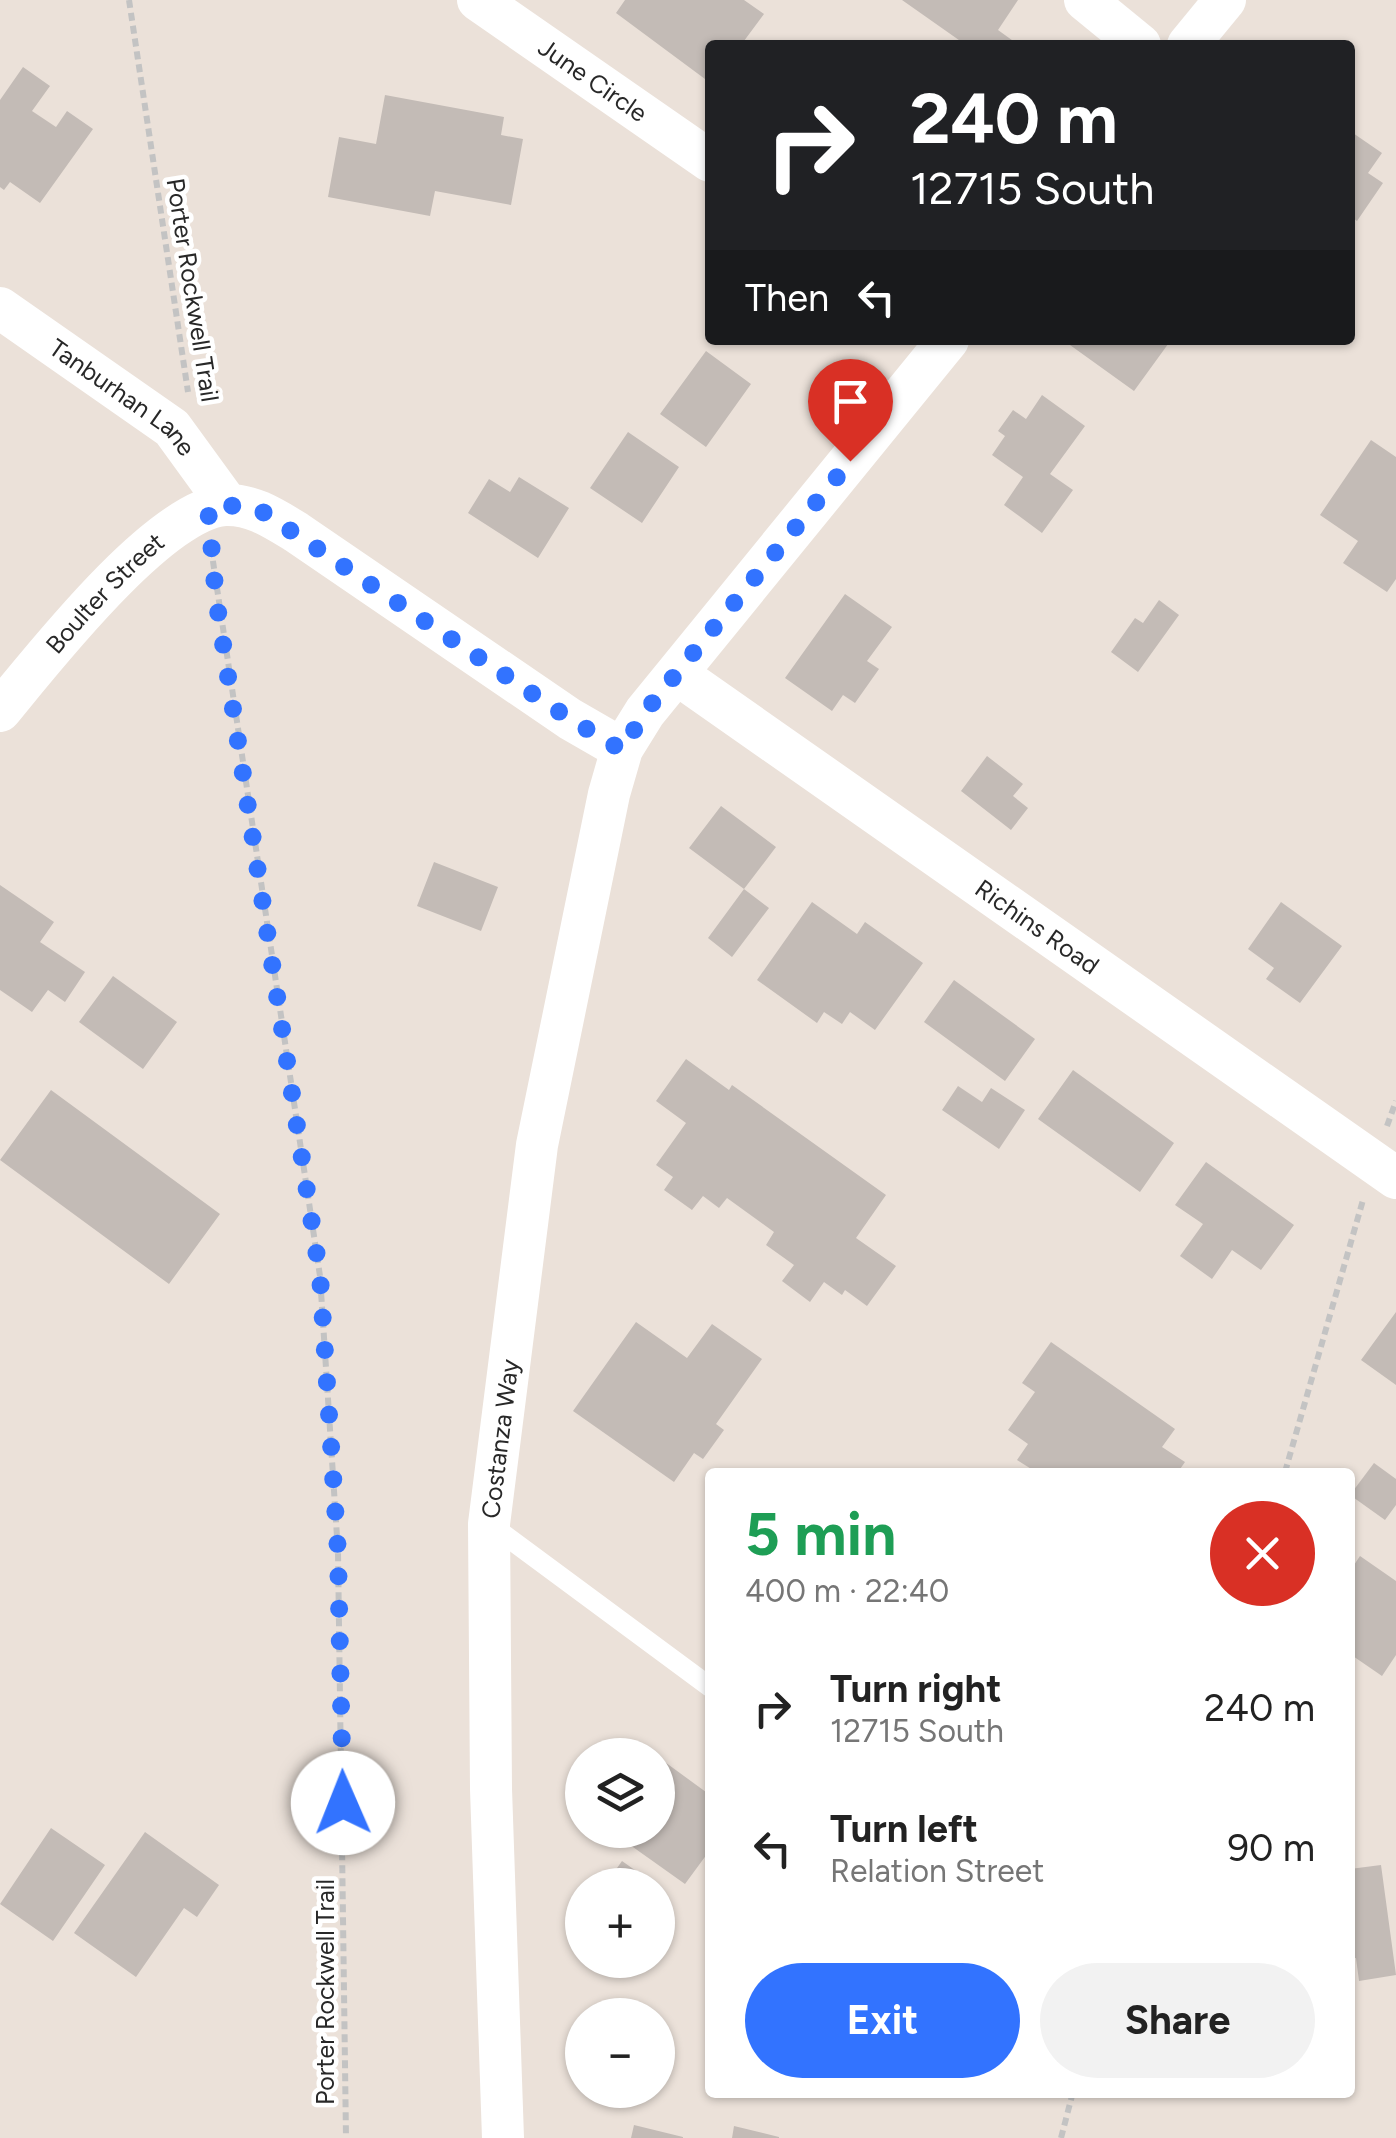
<!DOCTYPE html>
<meta charset="utf-8">
<style>
body{margin:0;font-family:Figtree,sans-serif;background:#f2f2f2;color:#222;height:100vh;display:flex;flex-direction:column;font-size:38px;white-space:nowrap}
*{box-sizing:border-box;margin:0}
p{font-size:32px;color:#767676}
.icon{flex:none;width:55px;height:55px;fill:none;stroke:currentColor;stroke-width:2;stroke-linecap:round;stroke-linejoin:round}
.map{position:relative;flex:1;overflow:hidden}
.panel{position:absolute;left:705px;top:1468px;width:650px;height:630px;display:flex;flex-direction:column;background:#fff;border-radius:10px;box-shadow:0 2px 8px #0004}
.panel>*{flex:none}
.top-card{position:absolute;left:705px;top:40px;width:650px;height:305px;border-radius:10px;box-shadow:0 2px 8px #0004;background:#202124;color:#fff;overflow:hidden}
.tools{position:absolute;left:565px;top:1738px;display:grid;gap:20px}
.tools a{display:grid;place-items:center;width:110px;height:110px;border-radius:50%;background:#fff;box-shadow:0 2px 8px #0004;font-size:50px}
.pin{position:absolute;display:grid;place-items:center;width:85px;height:85px;color:#fff;margin:-102px -42px;border-radius:50% 50% 50% 0;rotate:-45deg;box-shadow:0 0 10px #0007}
.pin .icon{rotate:45deg}
.me{position:absolute;width:110px;margin:-55px;rotate:359deg;stroke-linejoin:round;filter:drop-shadow(0 0 8px #0008)}
.turn{display:flex;align-items:center;gap:35px;height:210px;padding:0 40px;font-size:45px}
.turn .icon{width:130px;height:130px;stroke-width:2.5}
.turn b{display:block;font-size:70px;line-height:85px}
.then{display:flex;align-items:center;height:95px;padding:0 40px;background:#0003;gap:20px;font-size:38px}
.round{display:grid;place-items:center;flex:none;width:105px;height:105px;border-radius:52px;background:#f2f2f2}
.headline{display:flex;align-items:center;justify-content:space-between;height:170px;padding:0 40px}
h1{font-size:60px;font-weight:700;line-height:75px;color:#1e9e55}
.cta{display:flex;gap:20px;margin-top:auto;padding:20px 40px}
.cta a{flex:1;height:115px;border-radius:60px;background:#3273ff;color:#fff;font-size:40px;font-weight:700;line-height:115px;text-align:center}
.cta a+a{background:#f2f2f2;color:#222}
ul{padding:0;list-style:none}
li{display:flex;align-items:center;gap:30px;height:140px;padding:0 40px}
li div{flex:1}
li b{display:block;font-size:38px}
li em{font-style:normal}
.map>svg:first-child{display:block}
</style>
<div class="map">
<svg width="1396" height="2138" viewBox="0 0 1396 2138">
<rect width="100%" height="100%" fill="#ebe1d9"/>
<path fill="#c3bbb6" d="M625,0H744L764,14L741,45H710V72L705,79L616,13Z
M902,0H1018L998,30L1016,43L966,45Z
M23,67L50,86L32,111L56,127L67,111L93,129L40,203L10,182L4,190L0,187V100Z
M385,95L504,117L501,135L523,139L511,205L435,191L430,216L328,197L339,137L376,144Z
M1350,131L1382,153L1368,173L1383,183L1357,221L1350,216Z
M1063,340H1171L1134,391Z
M706,351L751,384L706,447L660,414Z
M1042,395L1085,426L1050,474L1073,490L1042,533L1004,505L1023,477L992,455L1005,436L998,431L1013,410L1026,419Z
M628,432L679,467L642,523L590,488Z
M1371,440L1396,457V579L1387,592L1343,563L1358,541L1320,515Z
M519,477L569,508L538,558L468,513L489,479L510,492Z
M845,594L892,627L867,661L879,669L855,703L843,695L832,711L785,678Z
M1159,600L1179,615L1138,672L1111,652L1135,618L1143,623Z
M987,756L1023,784L1013,796L1028,808L1011,830L961,791Z
M721,806L776,847L744,889L689,848Z
M434,862L498,887L481,931L417,906Z
M0,885L54,922L40,942L85,972L65,1002L48,990L32,1012L0,990Z
M744,889L769,908L732,957L708,938Z
M812,902L857,934L865,922L923,963L875,1030L850,1012L842,1024L824,1012L817,1023L757,980Z
M1281,902L1342,946L1300,1003L1266,979L1274,968L1248,949Z
M113,976L177,1022L143,1069L79,1022Z
M954,980L1035,1039L1005,1081L924,1022Z
M686,1059L729,1090L732,1085L886,1195L856,1238L896,1266L867,1306L845,1290L842,1295L824,1282L810,1302L782,1281L794,1265L766,1245L774,1232L727,1198L719,1208L703,1196L692,1210L664,1190L673,1177L656,1165L686,1123L656,1101Z
M1073,1070L1174,1143L1140,1192L1038,1119Z
M958,1086L982,1102L991,1088L1025,1110L999,1149L942,1110Z
M51,1090L220,1214L169,1284L0,1160Z
M1206,1162L1294,1225L1261,1270L1232,1250L1212,1279L1180,1256L1203,1224L1175,1205Z
M1396,1312V1385L1361,1360Z
M636,1322L687,1358L712,1324L762,1359L716,1424L724,1430L703,1459L694,1453L674,1482L573,1411Z
M1051,1342L1175,1429L1162,1447L1185,1462L1178,1472H1036L1017,1460L1028,1444L1008,1430L1035,1392L1022,1383Z
M1374,1463L1396,1479V1505L1385,1520L1350,1495Z
M1360,1556L1396,1581V1655L1382,1676L1350,1654V1571Z
M658,1757L710,1795V1850L685,1884L609,1830H658Z
M51,1828L105,1865L53,1941L0,1904Z
M145,1832L219,1885L197,1917L184,1908L136,1977L74,1933Z
M622,1861L656,1885H605Z
M1381,1865L1396,1975L1359,1981L1356,1958L1350,1959V1869Z
M634,2125L683,2137V2138H631Z
M734,2126L779,2137V2138H732Z"/>
<g fill="none" stroke-linecap="round" stroke-linejoin="round">
<path stroke="#c3c3c3" stroke-width="6" stroke-dasharray="8 5" stroke-linecap="butt" d="M129,0L188,392
M211,548L320,1276L338,1552L346,2138
M1387,1126L1396,1101
M1285,1472L1363,1200
M1061,2138L1073,2092"/>
<path stroke="#fff" stroke-width="20" d="M491,1525L710,1687"/>
<g stroke="#fff" stroke-width="42">
<path id="s1" d="M478,0L710,161"/>
<path d="M1085,0L1140,45"/>
<path d="M1188,45L1225,0"/>
<path id="s2" d="M0,308L172,428L228,505"/>
<path id="s3" d="M677,674L1396,1178"/>
<path id="s4" d="M0,711C42,660 160,509 225,505C252,504 273,518 296,532L570,719L622,749"/>
<path id="s5" d="M503,2138L491,1789L489,1524L537,1145L609,794L622,749L645,712L948,340"/>
</g>
</g>
<g fill="none" stroke-linecap="round" stroke-linejoin="round">
<path stroke="#3273ff" stroke-width="18" stroke-dasharray="0 32.4" d="M343,1803L338,1552L320,1276L216,598L208,508L228,505L260,510L570,719L622,750L645,712L850,461"/>
</g>
<g text-anchor="middle" dominant-baseline="central" stroke-width="9" stroke-linejoin="round" paint-order="stroke">
<g font-size="25" fill="#282828" stroke="#fff">
<text stroke="none"><textPath href="#s1" startOffset="140">June Circle</textPath></text>
<text transform="translate(193 290) rotate(81)">Porter Rockwell Trail</text>
<text stroke="none"><textPath href="#s2" startOffset="152">Tanburhan Lane</textPath></text>
<text stroke="none"><textPath href="#s4" startOffset="158">Boulter Street</textPath></text>
<text stroke="none"><textPath href="#s3" startOffset="440">Richins Road</textPath></text>
<text stroke="none"><textPath href="#s5" startOffset="700">Costanza Way</textPath></text>
<text transform="translate(325 1992) rotate(-90)">Porter Rockwell Trail</text>
</g>
</g>
</svg>
<div class="tools">
<a><svg class="icon" aria-label="layers" viewBox="0 0 24 24"><path d="M12 4l9 5-9 5-9-5zM3 14l9 5 9-5"/></svg></a>
<a>+</a>
<a>−</a>
</div>
<div class="pin" style="left:850px;top:461px;background:#d93025"><svg class="icon" aria-label="arrive" viewBox="0 0 24 24"><path d="M6 21V4h12l-3 4 3 4H6"/></svg></div>
<svg class="me" style="left:343px;top:1803px" viewBox="-20 -20 40 40"><circle r="19" fill="#fff"/><path d="M0-13L10 11 0 6-10 11z" fill="#3273ff"/></svg>
<div class="top-card">
<div class="turn"><svg class="icon" aria-label="right" viewBox="0 0 24 24"><path d="M7 20v-9h11M14 6l5 5-5 5"/></svg><div><b>240 m</b>12715 South</div></div>
<div class="then">Then<svg class="icon" aria-label="left" viewBox="0 0 24 24"><path d="M17 20v-9H6M10 6l-5 5 5 5"/></svg></div>
</div>
<section class="panel">
<div class="headline"><div><h1>5 min</h1><p>400 m · 22:40</p></div><a class="round" style="background:#d93025;color:#fff"><svg class="icon" aria-label="close" viewBox="0 0 24 24"><path d="M6 6l12 12M18 6L6 18"/></svg></a></div>
<ul>
<li><svg class="icon" aria-label="right" viewBox="0 0 24 24"><path d="M7 20v-9h11M14 6l5 5-5 5"/></svg><div><b>Turn right</b><p>12715 South</p></div><em>240 m</em></li>
<li><svg class="icon" aria-label="left" viewBox="0 0 24 24"><path d="M17 20v-9H6M10 6l-5 5 5 5"/></svg><div><b>Turn left</b><p>Relation Street</p></div><em>90 m</em></li>
</ul>
<div class="cta"><a>Exit</a><a>Share</a></div>
</section>
</div>
